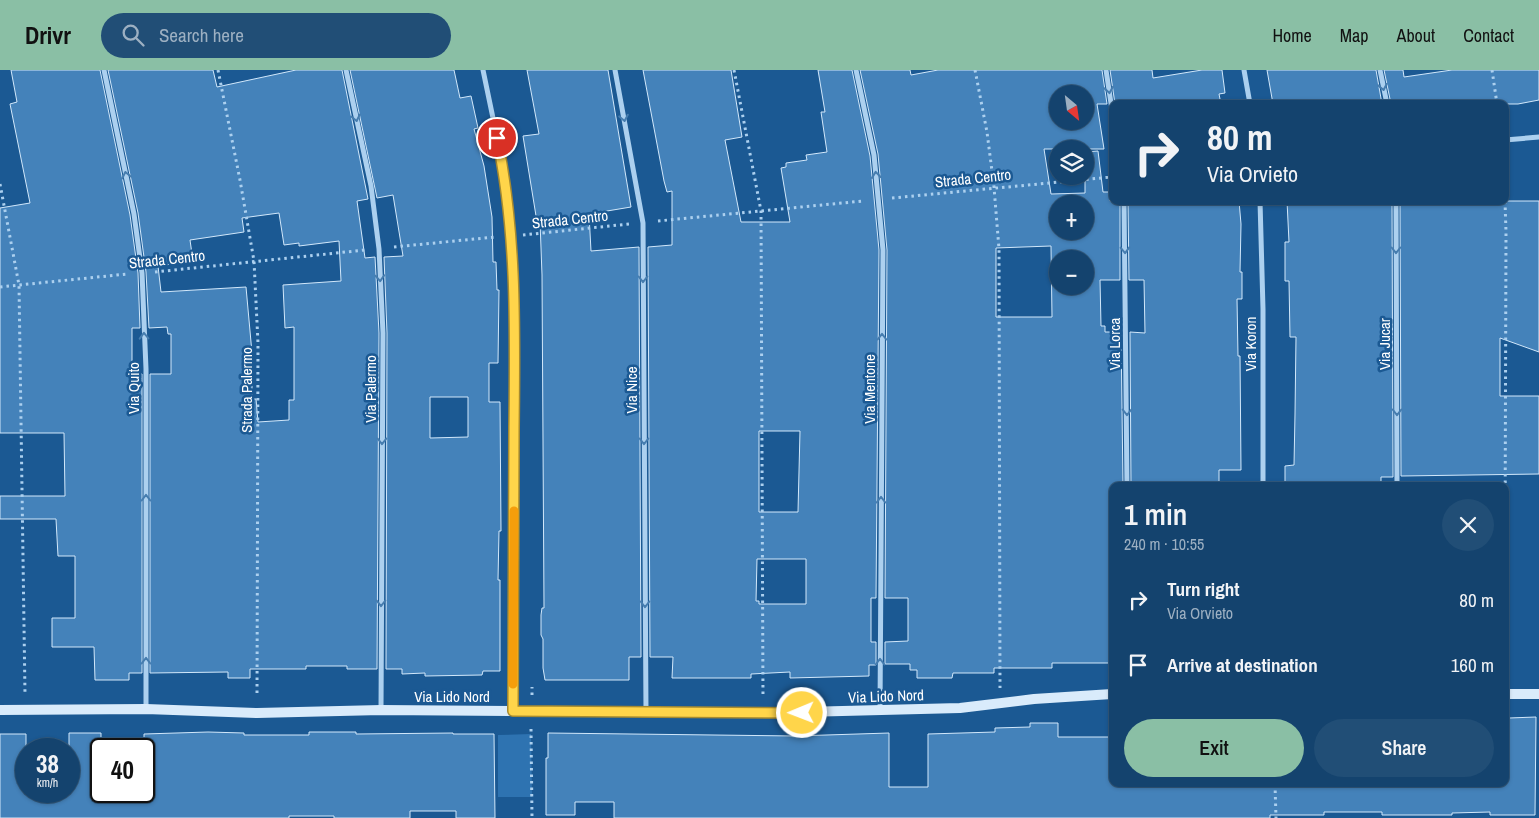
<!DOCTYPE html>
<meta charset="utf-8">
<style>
body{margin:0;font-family:"Archivo Narrow",sans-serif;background:#214e76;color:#f1f3f6;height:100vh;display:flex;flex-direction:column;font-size:19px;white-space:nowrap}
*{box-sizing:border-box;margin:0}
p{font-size:16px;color:#9db0c2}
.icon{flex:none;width:28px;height:28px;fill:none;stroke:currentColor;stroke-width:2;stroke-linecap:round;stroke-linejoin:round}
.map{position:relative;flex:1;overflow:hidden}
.panel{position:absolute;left:1109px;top:412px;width:400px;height:305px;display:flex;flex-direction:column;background:#14436e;border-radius:10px;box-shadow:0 1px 4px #0004,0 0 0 1px #335c81}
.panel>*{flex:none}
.banner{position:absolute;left:1109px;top:30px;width:400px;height:105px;border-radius:10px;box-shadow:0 1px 4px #0004,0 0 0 1px #335c81;background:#14436e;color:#f1f3f6;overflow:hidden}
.needle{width:32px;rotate:151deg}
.controls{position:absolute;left:1049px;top:15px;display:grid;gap:10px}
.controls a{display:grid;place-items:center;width:45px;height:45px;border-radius:50%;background:#14436e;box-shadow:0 1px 4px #0004,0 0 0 1px #335c81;font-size:25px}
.speed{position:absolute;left:15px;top:668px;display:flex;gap:10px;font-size:25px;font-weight:700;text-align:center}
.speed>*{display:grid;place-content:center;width:65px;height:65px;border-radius:50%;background:#14436e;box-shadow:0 1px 4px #0004,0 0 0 1px #335c81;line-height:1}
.speed small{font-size:12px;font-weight:400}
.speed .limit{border:2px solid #111;border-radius:8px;background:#fff;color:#111}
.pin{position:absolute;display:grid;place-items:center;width:42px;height:42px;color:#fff;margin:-21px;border:2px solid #fff;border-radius:50%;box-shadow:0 1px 5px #0007}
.me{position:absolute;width:55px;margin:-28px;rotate:269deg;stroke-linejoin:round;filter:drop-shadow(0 0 4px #0008)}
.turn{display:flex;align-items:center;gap:18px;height:105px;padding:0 15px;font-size:22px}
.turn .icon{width:65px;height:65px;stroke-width:2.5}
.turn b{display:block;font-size:35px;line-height:42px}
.round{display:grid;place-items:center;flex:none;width:52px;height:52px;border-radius:26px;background:#214e76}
.summary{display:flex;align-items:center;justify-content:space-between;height:85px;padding:0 15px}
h1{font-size:30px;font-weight:600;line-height:38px}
.action{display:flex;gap:10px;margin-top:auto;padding:10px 15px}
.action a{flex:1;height:58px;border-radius:30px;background:#8abfa5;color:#111;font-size:20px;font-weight:600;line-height:58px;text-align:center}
.action a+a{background:#214e76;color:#f1f3f6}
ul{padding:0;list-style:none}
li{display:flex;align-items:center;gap:15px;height:65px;padding:0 15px}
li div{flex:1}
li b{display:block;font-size:19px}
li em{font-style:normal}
header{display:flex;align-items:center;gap:30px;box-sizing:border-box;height:70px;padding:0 25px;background:#8abfa5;color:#111}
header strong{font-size:24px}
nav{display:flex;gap:28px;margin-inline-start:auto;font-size:18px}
.search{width:350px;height:45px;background:#214e76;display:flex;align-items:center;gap:12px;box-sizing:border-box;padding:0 18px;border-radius:28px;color:#9db0c2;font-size:19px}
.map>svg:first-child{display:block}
</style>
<header>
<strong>Drivr</strong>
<div class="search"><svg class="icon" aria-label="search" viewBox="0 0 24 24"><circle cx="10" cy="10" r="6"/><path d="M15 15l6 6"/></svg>Search here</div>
<nav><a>Home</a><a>Map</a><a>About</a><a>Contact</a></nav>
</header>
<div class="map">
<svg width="1539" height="748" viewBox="0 0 1539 748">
<rect width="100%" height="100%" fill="#1b5993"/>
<path fill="#2e73b1" d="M531,664L532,727H498V665Z"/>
<path fill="#4482ba" stroke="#d2e8fb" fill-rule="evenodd" d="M11,0H100L130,145L138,203L140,258H132V301L133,303L142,304V603H129V610H95L94,577H52V548H75V486H58L56,449H0V426H65L64,363H0V138L30,133L10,34L17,32Z
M108,0H213L217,17L296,0H342L368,129L357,131L365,188L375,187L379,263L377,599H347V596H306V599H250V608H228V602L150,603V304H171V264H168L167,257L149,258L146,202L138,143ZM279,143L284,175L299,173V176L339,171L341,211L283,215L285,258L294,257V330H289V350L258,352L256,329H252V283L246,217L161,222L158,196L193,191L190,170L244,162L242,148Z
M350,0H454L460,28L471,26L478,58L474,59L484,96L492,147L493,192H496L497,220H499L498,293H489V332H500L501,461H499L498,510H500V601H483L482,605L425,606V603L402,604V599H386L387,263L384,187L403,186L393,125L377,128ZM430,327H468V367L430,368Z
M527,0H608L631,137L589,144L591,181L639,177L641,587H629V610H545L543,598V569L541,565V545L542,538H544L542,205L540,151L537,152L523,66L539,64Z
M643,0H731L742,67L725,70L741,152H790L781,98L786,97V93L807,90L806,85L827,82L821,42H825L818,0H852L870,86L879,180L876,528H871V572H876V595H869V606L790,608V602L751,604V608H672L673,587H650L648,177L672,175V121L667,122L664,111ZM759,361H800L798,442H759ZM757,489H806V534H759V531H756Z
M860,0H910L911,5L938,0H1102L1107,34H1097L1104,79H1044L1051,124L1085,123V82L1098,81L1103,122H1110V131H1120V210H1100L1101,256H1105V262H1121L1123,416H1112L1111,593H1052V598H994V603H953L952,608H917V600H910V594H885V572L908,571V528H885L887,180L878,84ZM1058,24H1085V51H1058ZM1058,134H1085V161H1058ZM1051,176L1052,247H996V178ZM1058,189H1085V216H1058Z
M1110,0H1152L1153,8L1202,0H1222L1225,23L1219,24L1221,34H1115Z
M1267,0H1376L1382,34H1273Z
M1384,0H1403L1404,7L1452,0H1539V30L1518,34H1391Z
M1128,131H1239L1241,154L1240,202H1242V229H1237L1238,286H1240L1241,400H1219V416H1131L1130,262L1145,263L1144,210H1129Z
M1287,131H1392L1393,407H1381V416H1285V396L1294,395L1295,344L1296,267H1290L1289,211H1285V172H1289Z
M1400,131H1539V282L1500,268V326H1539V404L1401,406Z
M1536,647L1535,745H1490V742L1452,743V745H1382V742H1324V745H1270V748H614V732H575V745H546V688H548V663L795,666L889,663V717H928V664L995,662V658L1030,657V653H1058V667H1112V714H1505V666H1509V648Z
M208,662L244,663V665H309V662H356V664L453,663V664H494L495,748H456V741H410V748H334V746H289V748H0V664H26V721H69V663H101V721H144V664Z"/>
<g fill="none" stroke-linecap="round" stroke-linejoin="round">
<path stroke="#acd0ef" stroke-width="3" stroke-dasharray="2.5 4" stroke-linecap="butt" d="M218,0L240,110L254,191L258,273L257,626
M734,0L761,141L763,628
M975,0L987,62L994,117L999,179L1000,618
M1492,0L1497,34
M0,114L19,215L25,624
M892,128L1112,107
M1505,131L1506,162L1505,480
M658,151L863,131
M523,165L629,154
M394,177L495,167
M155,202L365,180
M0,217L127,204
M532,625V617
M531,659L532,748
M1275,714L1276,748"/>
<path stroke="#acd0ef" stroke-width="5" d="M104,0L134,144L142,203L146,299V639
M346,0L371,116L379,179L383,263L381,640
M483,0L504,101L510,166L515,242L513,641
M615,0L643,153L646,642
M856,0L874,85L883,180L880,641
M1106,0L1112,40
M1244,0L1250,34
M1380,0L1387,34
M1505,70L1539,67
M1124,131L1127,416
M1260,131L1263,239V416
M1396,131L1397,416"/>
<path stroke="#d9ebfb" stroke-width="10" d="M1505,624H1539
M0,640L146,639L257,643L381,640L764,643L960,638L1034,629L1112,624"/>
</g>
<defs><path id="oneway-chevron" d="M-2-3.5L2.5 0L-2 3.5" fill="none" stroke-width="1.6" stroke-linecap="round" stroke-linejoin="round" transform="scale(1.25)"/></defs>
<g stroke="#467daf">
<use href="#oneway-chevron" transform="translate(1383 17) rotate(79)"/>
<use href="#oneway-chevron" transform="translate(1109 20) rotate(81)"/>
<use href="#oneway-chevron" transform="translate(356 48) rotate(78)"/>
<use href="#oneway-chevron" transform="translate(624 48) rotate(79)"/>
<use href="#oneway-chevron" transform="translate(126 105) rotate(-102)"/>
<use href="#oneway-chevron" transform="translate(876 105) rotate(-96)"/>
<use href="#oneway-chevron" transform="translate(1125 180) rotate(88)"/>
<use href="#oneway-chevron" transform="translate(1396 180) rotate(90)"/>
<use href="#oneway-chevron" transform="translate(380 208) rotate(87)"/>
<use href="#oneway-chevron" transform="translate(643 209) rotate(90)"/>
<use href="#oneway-chevron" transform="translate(144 266) rotate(-92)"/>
<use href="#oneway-chevron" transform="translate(882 267) rotate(-90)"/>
<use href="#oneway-chevron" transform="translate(1127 342) rotate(90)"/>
<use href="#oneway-chevron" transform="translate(1397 342) rotate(90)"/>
<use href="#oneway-chevron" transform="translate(382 371) rotate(90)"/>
<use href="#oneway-chevron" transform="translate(644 371) rotate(90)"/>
<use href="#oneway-chevron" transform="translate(146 428) rotate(-90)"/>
<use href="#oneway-chevron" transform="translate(881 430) rotate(-90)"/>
<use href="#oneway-chevron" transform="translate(381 533) rotate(90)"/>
<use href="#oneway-chevron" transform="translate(645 534) rotate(90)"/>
<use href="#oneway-chevron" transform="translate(146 591) rotate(-90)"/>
<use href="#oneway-chevron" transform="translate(880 592) rotate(-90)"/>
</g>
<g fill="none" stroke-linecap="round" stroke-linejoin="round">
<defs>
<path id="route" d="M497,68C517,163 515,261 514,358C514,452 513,547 513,641L802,643"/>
</defs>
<use href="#route" stroke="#a68a30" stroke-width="12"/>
<use href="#route" stroke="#ffd54a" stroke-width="9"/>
<path stroke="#f59e0b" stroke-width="9" d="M513,614L514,441"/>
</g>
<g text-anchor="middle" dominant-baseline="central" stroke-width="5" stroke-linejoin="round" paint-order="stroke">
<g font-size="15" fill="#fff" stroke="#1b5993">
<text transform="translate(973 108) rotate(-6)">Strada Centro</text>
<text transform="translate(570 149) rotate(-6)">Strada Centro</text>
<text transform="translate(167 189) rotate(-6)">Strada Centro</text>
<text transform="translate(1114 274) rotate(-90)">Via Lorca</text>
<text transform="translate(1250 274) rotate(-90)">Via Koron</text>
<text transform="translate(1384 274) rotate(-90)">Via Jucar</text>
<text transform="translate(133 318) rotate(-90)">Via Quito</text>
<text transform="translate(370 319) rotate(-90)">Via Palermo</text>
<text transform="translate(869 319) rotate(-90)">Via Mentone</text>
<text transform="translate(246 320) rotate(-90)">Strada Palermo</text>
<text transform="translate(631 320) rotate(-90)">Via Nice</text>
<text x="452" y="626">Via Lido Nord</text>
<text transform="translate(886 626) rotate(-2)">Via Lido Nord</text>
</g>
</g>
</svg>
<div class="controls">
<a><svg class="needle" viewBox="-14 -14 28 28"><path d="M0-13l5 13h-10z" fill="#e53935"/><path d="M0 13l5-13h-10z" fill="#9db0c2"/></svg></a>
<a><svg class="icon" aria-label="layers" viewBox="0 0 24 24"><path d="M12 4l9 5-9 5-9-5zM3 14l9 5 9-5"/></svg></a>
<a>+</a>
<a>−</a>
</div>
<div class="speed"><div>38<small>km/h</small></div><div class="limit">40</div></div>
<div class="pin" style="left:497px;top:68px;background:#d93025"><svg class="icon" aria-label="arrive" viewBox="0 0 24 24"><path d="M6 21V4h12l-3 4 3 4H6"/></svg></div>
<svg class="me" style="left:802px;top:643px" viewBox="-20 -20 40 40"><circle r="17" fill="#ffd54a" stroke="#fff" stroke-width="3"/><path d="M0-11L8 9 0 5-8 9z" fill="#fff"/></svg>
<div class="banner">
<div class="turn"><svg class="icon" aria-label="right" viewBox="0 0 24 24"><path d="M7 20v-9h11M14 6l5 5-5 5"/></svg><div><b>80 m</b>Via Orvieto</div></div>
</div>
<section class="panel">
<div class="summary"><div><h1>1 min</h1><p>240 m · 10:55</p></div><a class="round"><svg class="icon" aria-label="close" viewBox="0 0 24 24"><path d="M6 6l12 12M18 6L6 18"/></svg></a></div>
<ul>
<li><svg class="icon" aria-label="right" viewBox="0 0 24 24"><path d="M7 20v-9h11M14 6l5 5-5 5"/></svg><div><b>Turn right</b><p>Via Orvieto</p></div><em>80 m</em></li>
<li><svg class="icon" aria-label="arrive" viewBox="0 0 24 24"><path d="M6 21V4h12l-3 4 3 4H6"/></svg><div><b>Arrive at destination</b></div><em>160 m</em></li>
</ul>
<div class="action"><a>Exit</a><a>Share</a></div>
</section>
</div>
